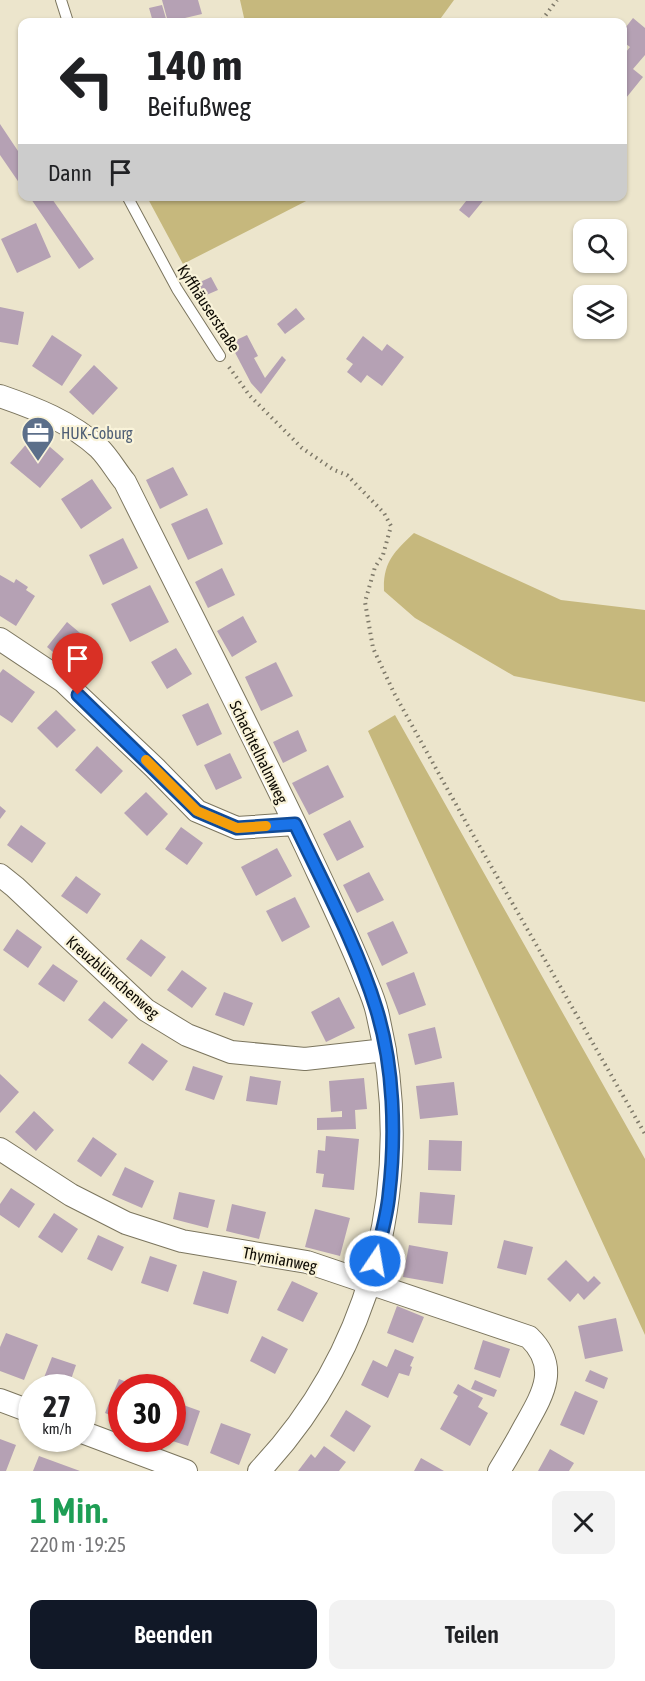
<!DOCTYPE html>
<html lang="de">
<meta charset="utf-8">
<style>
body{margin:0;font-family:"Asap Condensed",sans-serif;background:#f2f2f2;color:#202124;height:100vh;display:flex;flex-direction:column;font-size:22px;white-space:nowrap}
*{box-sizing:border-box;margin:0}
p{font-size:20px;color:#757577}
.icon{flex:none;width:33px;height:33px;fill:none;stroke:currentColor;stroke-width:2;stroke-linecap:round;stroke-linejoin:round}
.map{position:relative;height:1471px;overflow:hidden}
.panel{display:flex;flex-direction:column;background:#fff;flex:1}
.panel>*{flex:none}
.top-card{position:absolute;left:18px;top:18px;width:609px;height:183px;border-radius:12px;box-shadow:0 2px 4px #0004;background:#fff;color:#202124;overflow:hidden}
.fabs{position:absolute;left:573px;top:219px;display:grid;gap:12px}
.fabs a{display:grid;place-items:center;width:54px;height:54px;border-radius:12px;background:#fff;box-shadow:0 2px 4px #0004;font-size:30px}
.speed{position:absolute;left:18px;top:1374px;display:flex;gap:12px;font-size:30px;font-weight:700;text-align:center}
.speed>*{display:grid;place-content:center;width:78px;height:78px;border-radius:50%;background:#fff;box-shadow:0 2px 4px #0004;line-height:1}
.speed small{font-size:15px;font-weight:400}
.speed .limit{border:9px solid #d22;background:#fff;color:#111}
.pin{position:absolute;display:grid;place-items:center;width:51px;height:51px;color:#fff;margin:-62px -26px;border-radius:50% 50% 50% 0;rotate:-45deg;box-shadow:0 0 6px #0007}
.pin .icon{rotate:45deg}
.me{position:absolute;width:66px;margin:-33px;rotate:12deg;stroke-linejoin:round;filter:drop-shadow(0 0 4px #0008)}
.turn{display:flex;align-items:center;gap:21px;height:126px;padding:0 30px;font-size:27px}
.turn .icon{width:78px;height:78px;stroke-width:2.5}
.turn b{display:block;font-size:42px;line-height:51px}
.then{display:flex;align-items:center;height:57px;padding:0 30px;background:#0003;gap:12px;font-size:22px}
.round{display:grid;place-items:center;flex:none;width:63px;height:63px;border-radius:12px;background:#f2f2f2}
.summary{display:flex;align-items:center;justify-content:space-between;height:102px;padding:0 30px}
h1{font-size:36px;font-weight:600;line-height:45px;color:#1e9e55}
.button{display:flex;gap:12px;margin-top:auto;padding:12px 30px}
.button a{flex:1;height:69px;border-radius:12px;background:#111827;color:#fff;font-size:24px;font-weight:600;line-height:69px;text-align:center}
.button a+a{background:#f2f2f2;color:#202124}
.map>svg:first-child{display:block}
</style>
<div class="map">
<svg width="645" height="1471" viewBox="0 0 645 1471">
<rect width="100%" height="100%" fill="#ece5cc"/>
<path fill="#c6b87d" d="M240,0H454L438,22H245Z
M147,197H314L183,264Z
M414,533L561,600L645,610V702L514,676L415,618L384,591C383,562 394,552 414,533Z
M395,715L645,1159V1335L368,731Z"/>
<path fill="#b5a1b4" d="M162,0H198L202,14L168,22Z
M162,5L167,22H153L149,8Z
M633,18L645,28V55L633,69L643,77L622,103V57L630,47L622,41V32Z
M0,124L22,157V187L0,155Z
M29,196H50L94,259L79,269Z
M470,196H487L469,218L459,210Z
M36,223L51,257L17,273L1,239Z
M211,277L218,290L204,296L198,283Z
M0,307L24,312L18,345L0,342Z
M296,308L305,319L285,334L277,324Z
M52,335L82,355L62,386L32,366Z
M247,335L258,356L254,358L265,378L282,356L286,360L261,394L251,383L230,343Z
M363,336L382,351L387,344L404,357L382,386L367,375L361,383L347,372L353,364L346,359Z
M94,365L118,388L93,415L69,392Z
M35,434L64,459L40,488L10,463Z
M173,467L188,495L160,509L146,480Z
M92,479L112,508L81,529L61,499Z
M207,508L223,544L188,560L171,524Z
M123,538L138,568L103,585L89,555Z
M222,568L235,595L208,608L195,582Z
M0,575L14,583L16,579L28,587L26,590L35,596L16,626L0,616Z
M150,585L169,622L130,642L111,604Z
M243,616L257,642L232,657L217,631Z
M67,622L92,643L72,668L47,647Z
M176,648L192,674L167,689L151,662Z
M276,662L293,696L261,711L245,677Z
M3,669L35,692L12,723L0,715V673Z
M208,703L222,734L197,746L182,715Z
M56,710L76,730L57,748L37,728Z
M298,730L307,751L283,763L273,742Z
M97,746L123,771L101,794L75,770Z
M230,753L242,778L216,790L204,765Z
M328,765L344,797L309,815L292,783Z
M146,792L168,814L147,836L124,813Z
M0,806L6,811L0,819Z
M350,820L364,847L337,861L323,834Z
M21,825L46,843L32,863L7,845Z
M181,827L203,843L187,865L165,849Z
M277,848L292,876L256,896L241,867Z
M369,872L384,900L357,913L343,885Z
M76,876L101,894L87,914L61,896Z
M295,897L310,927L282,942L266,911Z
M393,921L408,953L382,966L367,933Z
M17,929L42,947L28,968L3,950Z
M141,939L166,957L151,977L126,959Z
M53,964L78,981L64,1002L38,984Z
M182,970L207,988L192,1008L167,990Z
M414,972L426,1005L399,1015L386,983Z
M224,992L253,1003L244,1026L215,1015Z
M339,997L355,1028L326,1042L311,1012Z
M104,1001L128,1020L112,1039L88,1020Z
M435,1027L442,1058L415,1065L408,1034Z
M142,1043L168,1061L153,1081L128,1063Z
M193,1066L223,1076L214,1100L185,1090Z
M0,1074L19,1092L0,1113Z
M250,1076L281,1081L277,1105L246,1101Z
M364,1078L367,1109L355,1110L356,1129L317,1130V1118L342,1117V1111L331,1112L329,1081Z
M454,1082L458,1115L420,1119L416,1086Z
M34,1111L54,1130L36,1151L15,1132Z
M326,1136L359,1139L354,1190L322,1187L324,1174L316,1173L318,1150L325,1151Z
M93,1137L117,1154L101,1177L77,1161Z
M429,1140L462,1141L461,1171L428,1170Z
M125,1167L154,1181L142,1208L112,1195Z
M11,1188L35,1204L19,1228L0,1215V1204Z
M179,1192L215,1200L208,1228L173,1219Z
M420,1192L455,1195L452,1225L418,1223Z
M232,1204L266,1212L259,1239L226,1231Z
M315,1209L350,1218L340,1256L305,1247Z
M54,1213L78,1229L62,1253L38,1237Z
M98,1235L124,1247L112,1271L87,1259Z
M504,1240L533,1247L526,1275L497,1268Z
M409,1245L448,1252L443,1284L403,1277Z
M150,1256L177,1265L168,1292L141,1283Z
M566,1260L588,1282L594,1276L601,1283L584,1300L578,1293L570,1302L547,1279Z
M203,1271L237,1281L228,1314L193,1304Z
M292,1281L318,1293L303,1322L277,1310Z
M397,1306L424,1317L413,1343L387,1333Z
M616,1318L623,1351L585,1359L578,1326Z
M6,1333L38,1345L24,1380L0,1371V1347Z
M262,1336L288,1349L275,1374L250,1361Z
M483,1340L510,1349L500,1378L474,1369Z
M395,1349L414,1357L410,1366L412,1367L409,1376L399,1373L388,1398L361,1385L373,1360L387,1367Z
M52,1357L76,1365L68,1388H40Z
M590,1370L608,1378L604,1389L585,1381Z
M119,1379L139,1387L122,1388V1420L105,1413Z
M475,1380L497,1390L494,1397L471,1389Z
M458,1384L483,1398L478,1407L488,1413L470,1446L440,1429L458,1396L453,1393Z
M575,1391L598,1401L584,1435L560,1425Z
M175,1402L200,1411L188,1446L166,1439L172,1438V1409Z
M346,1410L371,1426L354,1452L330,1436Z
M221,1423L251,1434L239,1465L210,1453Z
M0,1439L16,1445L6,1471H0Z
M324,1446L346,1462L339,1471H298L311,1454L315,1458Z
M550,1449L574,1463L569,1471H538Z
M39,1456L80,1471H33Z
M421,1458L444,1471H414Z"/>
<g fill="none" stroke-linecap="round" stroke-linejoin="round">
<defs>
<path id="lane" d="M61,0L68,22
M127,196L177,289L220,356"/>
<path id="street" d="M0,396C35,408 71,422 99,448C109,458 116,471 125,482C185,603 248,724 306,847C325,888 345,929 362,971C367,984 374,998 377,1012C417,1174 375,1349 259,1471
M0,639L63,681L155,768L197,811L237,828L295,824
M0,875L15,887L146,1010L187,1035L231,1052L305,1059L385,1050
M0,1149L71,1195L126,1223L182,1241L307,1262L529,1337C560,1367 543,1394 525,1426C517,1441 508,1456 499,1471
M0,1400L32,1412
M82,1432L186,1471"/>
</defs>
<use href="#lane" stroke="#7b755e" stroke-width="12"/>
<use href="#street" stroke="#7b755e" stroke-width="24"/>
<path stroke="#7e7969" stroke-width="4" stroke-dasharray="1.5 4.5" stroke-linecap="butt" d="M542,20L557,0
M229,367L250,396L302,448L334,470L347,475L384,513L391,526L383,555L375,567L365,602L373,648L394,693L468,826L645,1134"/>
<use href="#lane" stroke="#fff" stroke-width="10"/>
<use href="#street" stroke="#fff" stroke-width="22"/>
</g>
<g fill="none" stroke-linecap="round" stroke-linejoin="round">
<defs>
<path id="route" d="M78,695L197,811L237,828L295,824C323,883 357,946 376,1008C394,1065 396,1136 389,1194C387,1217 380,1239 375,1261"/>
</defs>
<use href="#route" stroke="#114b97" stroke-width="15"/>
<use href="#route" stroke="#1a73e8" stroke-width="10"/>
<path stroke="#f59e0b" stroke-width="10" d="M146,760L197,811L237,828L266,826"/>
</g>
<defs>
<symbol id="office-pin" viewBox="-11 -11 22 30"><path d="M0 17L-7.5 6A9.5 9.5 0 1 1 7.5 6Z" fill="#5c6f8a" stroke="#f9f3d9"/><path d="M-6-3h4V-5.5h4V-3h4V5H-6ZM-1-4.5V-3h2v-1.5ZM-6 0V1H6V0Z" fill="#fff"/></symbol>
</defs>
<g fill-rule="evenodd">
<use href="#office-pin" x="19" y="414" width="38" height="52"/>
</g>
<g text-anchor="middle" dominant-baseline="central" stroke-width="4.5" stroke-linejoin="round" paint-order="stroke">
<g font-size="16" fill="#0e0b04" stroke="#f9f3d9">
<text transform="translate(209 308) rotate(57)">Kyffhäuserstraße</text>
<text transform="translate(259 752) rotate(64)">Schachtelhalmweg</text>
<text transform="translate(113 977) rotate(41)">Kreuzblümchenweg</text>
<text transform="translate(280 1259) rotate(11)">Thymianweg</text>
</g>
<g font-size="16" fill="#4e5e75" stroke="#f9f3d9" text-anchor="start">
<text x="61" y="433">HUK-Coburg</text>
</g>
</g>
</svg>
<div class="fabs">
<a><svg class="icon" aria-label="search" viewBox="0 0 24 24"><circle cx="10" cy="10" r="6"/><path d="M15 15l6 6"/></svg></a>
<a><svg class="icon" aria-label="layers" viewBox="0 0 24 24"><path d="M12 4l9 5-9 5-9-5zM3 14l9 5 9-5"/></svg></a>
</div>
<div class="speed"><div>27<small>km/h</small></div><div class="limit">30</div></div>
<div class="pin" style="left:78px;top:695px;background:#d93025"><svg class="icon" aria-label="arrive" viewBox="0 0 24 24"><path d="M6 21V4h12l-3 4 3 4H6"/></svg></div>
<svg class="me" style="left:375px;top:1261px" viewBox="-20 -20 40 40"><circle r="17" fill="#1a73e8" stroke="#fff" stroke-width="3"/><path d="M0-11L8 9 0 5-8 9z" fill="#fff"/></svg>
<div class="top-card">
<div class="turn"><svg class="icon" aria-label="left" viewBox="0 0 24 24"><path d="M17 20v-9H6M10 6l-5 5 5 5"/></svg><div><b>140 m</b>Beifußweg</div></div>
<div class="then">Dann<svg class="icon" aria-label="arrive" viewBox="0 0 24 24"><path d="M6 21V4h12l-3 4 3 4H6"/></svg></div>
</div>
</div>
<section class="panel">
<div class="summary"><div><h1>1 Min.</h1><p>220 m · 19:25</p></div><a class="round"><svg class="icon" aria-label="close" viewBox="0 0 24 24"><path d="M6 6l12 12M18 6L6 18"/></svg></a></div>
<div class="button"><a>Beenden</a><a>Teilen</a></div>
</section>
